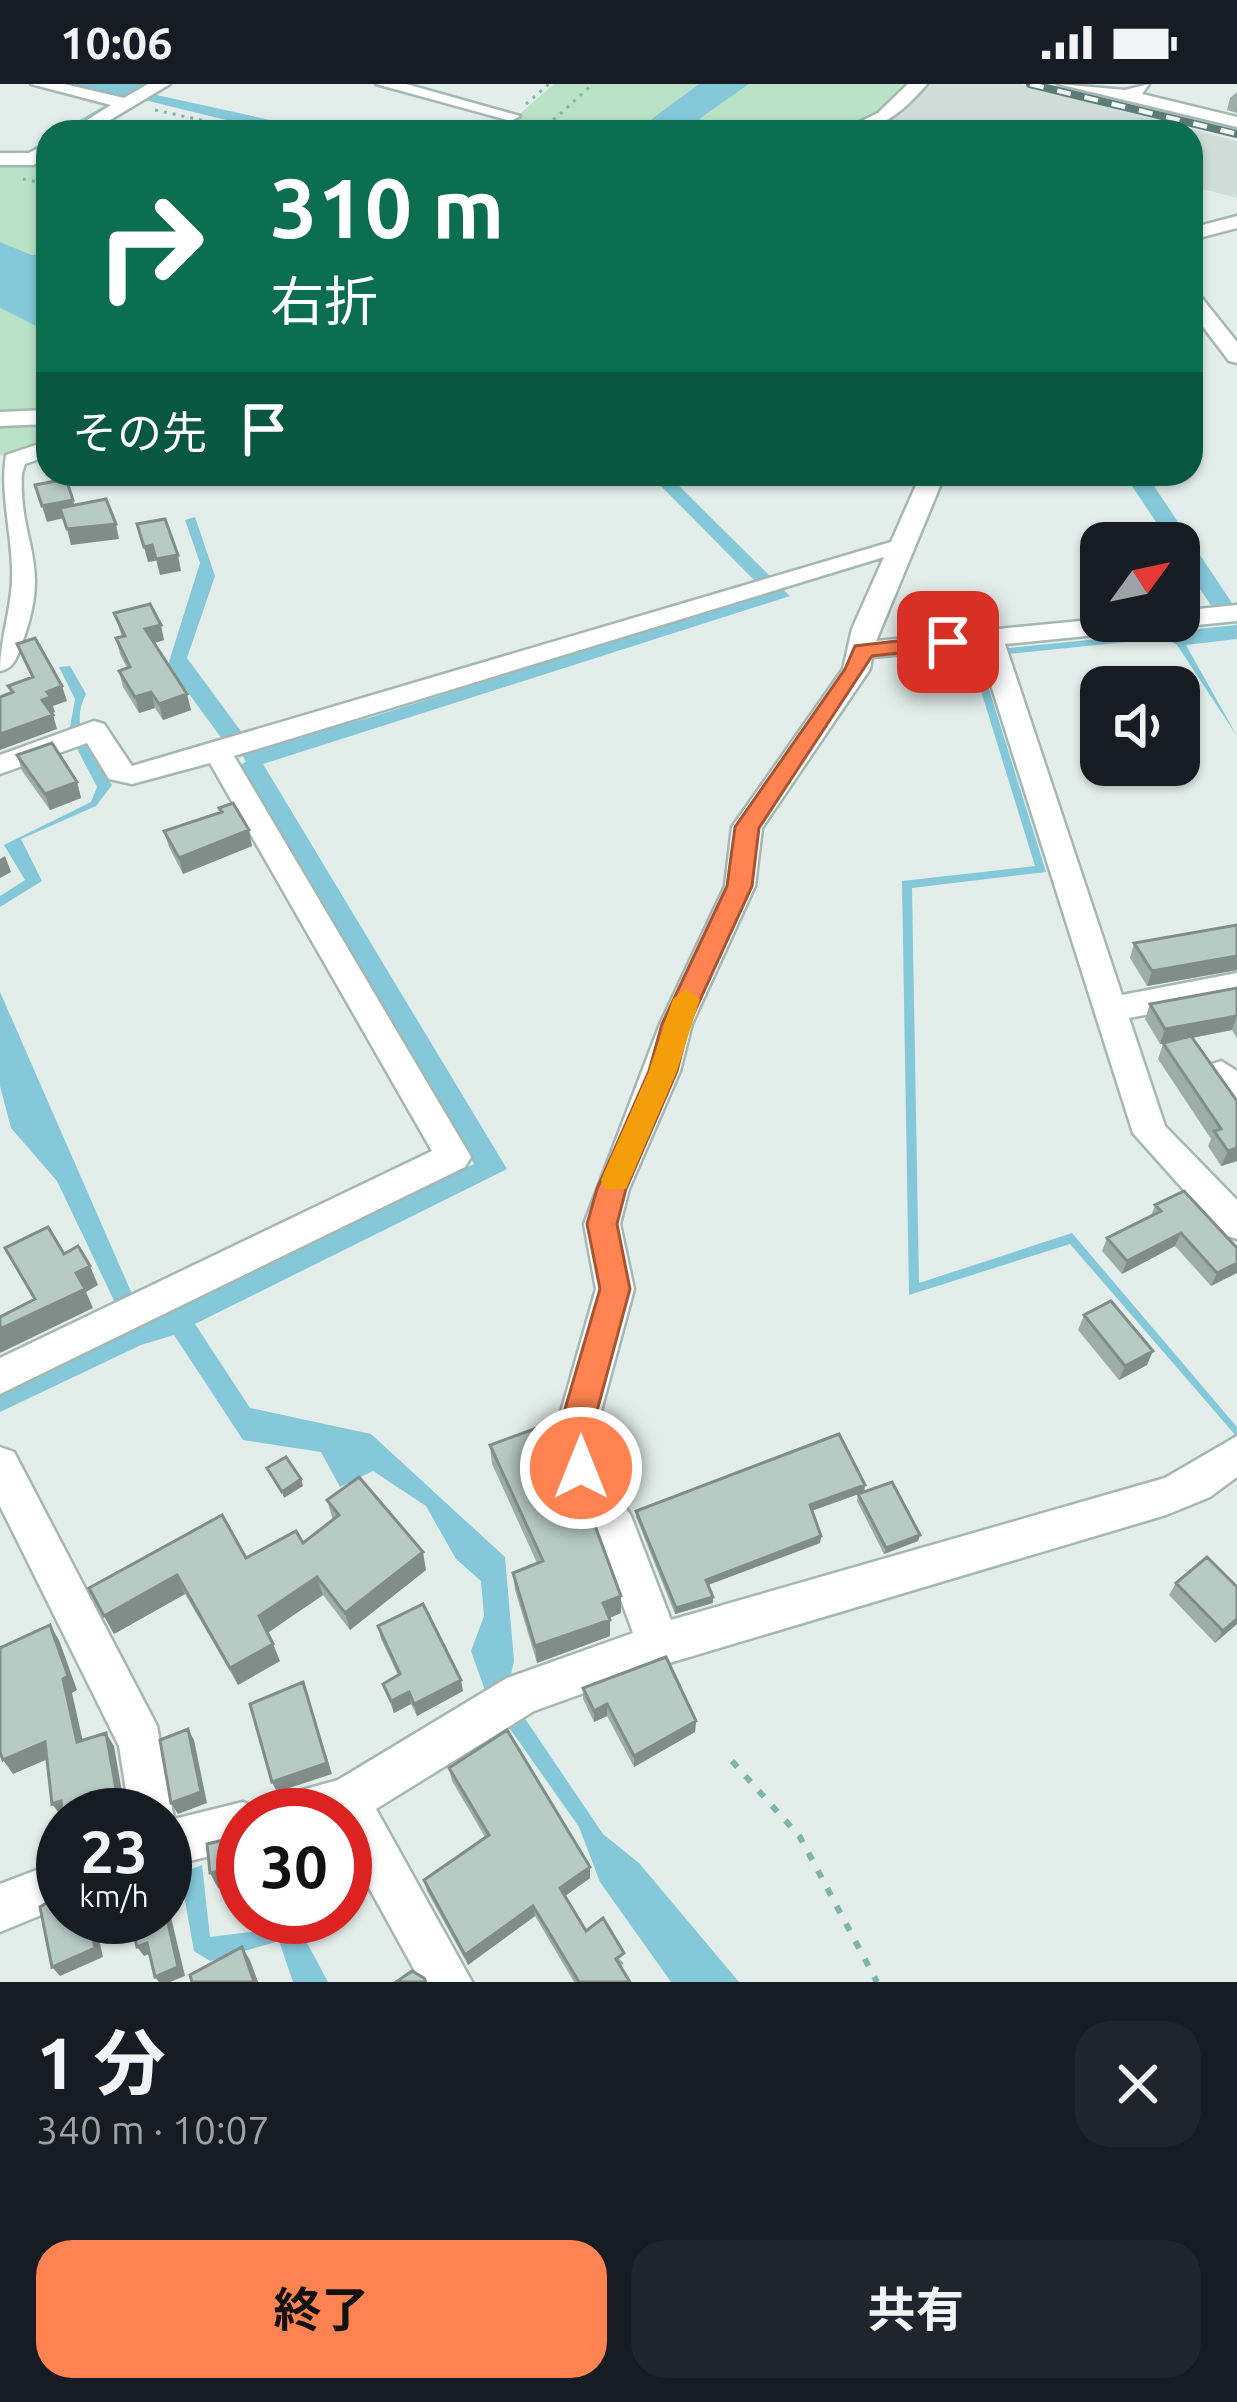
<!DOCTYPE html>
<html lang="ja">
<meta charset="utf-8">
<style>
body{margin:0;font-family:Ubuntu,"Noto Sans JP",sans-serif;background:#20242c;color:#f1f3f6;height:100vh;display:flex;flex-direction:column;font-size:45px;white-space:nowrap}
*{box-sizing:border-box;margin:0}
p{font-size:39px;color:#9ea1a6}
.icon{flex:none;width:66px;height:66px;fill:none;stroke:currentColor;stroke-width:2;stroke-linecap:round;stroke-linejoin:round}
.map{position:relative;height:1898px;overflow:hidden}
.panel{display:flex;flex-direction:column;background:#171b24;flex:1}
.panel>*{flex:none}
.guide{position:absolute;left:36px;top:36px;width:1167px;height:366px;border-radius:36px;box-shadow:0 3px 9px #0004;background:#0b6e4f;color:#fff;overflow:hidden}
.needle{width:78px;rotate:57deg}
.buttons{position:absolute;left:1080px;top:438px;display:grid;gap:24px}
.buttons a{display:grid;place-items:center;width:120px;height:120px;border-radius:24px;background:#171b24;box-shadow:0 3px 9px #0004;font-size:60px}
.speed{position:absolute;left:36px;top:1704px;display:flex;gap:24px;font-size:60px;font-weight:700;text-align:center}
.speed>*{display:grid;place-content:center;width:156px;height:156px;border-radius:50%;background:#171b24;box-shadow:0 3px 9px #0004;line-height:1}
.speed small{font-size:30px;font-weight:400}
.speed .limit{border:18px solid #d22;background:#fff;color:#111}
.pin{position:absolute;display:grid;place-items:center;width:102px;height:102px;color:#fff;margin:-51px;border-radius:24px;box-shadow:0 6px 18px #0006}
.me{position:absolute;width:132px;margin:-66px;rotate:0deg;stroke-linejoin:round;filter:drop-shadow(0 0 9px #0008)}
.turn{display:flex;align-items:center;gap:42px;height:252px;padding:0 36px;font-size:54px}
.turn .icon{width:156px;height:156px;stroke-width:2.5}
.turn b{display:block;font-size:84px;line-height:102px}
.then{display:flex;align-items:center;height:114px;padding:0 36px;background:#0003;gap:24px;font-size:45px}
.round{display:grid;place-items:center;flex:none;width:126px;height:126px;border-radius:36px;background:#20242c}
.head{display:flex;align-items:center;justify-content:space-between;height:204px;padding:0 36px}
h1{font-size:72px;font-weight:700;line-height:90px}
.button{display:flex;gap:24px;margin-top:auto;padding:24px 36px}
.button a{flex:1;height:138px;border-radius:36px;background:#ff8350;color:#111;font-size:48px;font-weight:700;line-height:138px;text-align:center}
.button a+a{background:#20242c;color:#f1f3f6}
.status{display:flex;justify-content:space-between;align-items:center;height:84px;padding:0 60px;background:#171b24;direction:ltr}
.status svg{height:33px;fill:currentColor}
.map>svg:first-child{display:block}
</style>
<div class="status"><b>10:06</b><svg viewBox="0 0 49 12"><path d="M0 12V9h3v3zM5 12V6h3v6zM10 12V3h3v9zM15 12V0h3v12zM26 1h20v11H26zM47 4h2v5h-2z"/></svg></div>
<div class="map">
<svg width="1237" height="1898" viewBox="0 0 1237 1898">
<rect width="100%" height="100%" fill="#e3eeea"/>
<path fill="#d0ded9" d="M925,0H1020L1237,57V114L1191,102V48H877Z"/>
<path fill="#b9e2c6" d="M554,0H699L634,48H499Z
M749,0H910L864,48H761L698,35Z
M0,69L48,80V170L32,171L0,158Z
M0,224L48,248V379L0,371Z"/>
<path fill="#84c8d9" d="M61,0H151L152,10L325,48H275L128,12L59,48L118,14Z
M699,0H749L699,35L761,48L690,41L683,48H634Z
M0,158L32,171L48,170V248L0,224Z
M649,390H667L790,512L263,680L507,1085L195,1240L250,1324L371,1350L505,1473L514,1577L507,1608L603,1750L639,1779L739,1898H671L600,1798L579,1743L487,1612L471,1567L484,1532L481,1497L456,1475L426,1422L373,1387L340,1403L321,1368L243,1356L174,1251L141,1261L0,1328V1312L474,1080L239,681L246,678L240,667L372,633L766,508Z
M1124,390H1146L1234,522L1212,523L1179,473V459H1170Z
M195,433L215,492L187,574L243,650L222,655L168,581L200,479L185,436Z
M1237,541V555L1186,561L1237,652L1177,561L1165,554L979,573L1046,788L912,804L919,1199L1072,1149L1237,1343V1353L1070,1160L909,1211L902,797L1035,782L969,568Z
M70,582L86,610C68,645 92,672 112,701L96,722L21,755L42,797L0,823V812L25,796L4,761L91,718L97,703L69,649L75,615L59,583Z
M0,908L136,1219L118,1225L57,1097L11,1044L0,1002Z
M202,1781L210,1853L298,1842L328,1898H293L279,1857L210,1877L194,1867L180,1789Z"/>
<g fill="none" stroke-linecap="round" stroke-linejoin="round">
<defs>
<path id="minor" d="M31,0H64L124,14L148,0H170L90,48H68L111,21Z
M376,0H406L520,32L511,37Z
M908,0H927C901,30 879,48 839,48L878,29Z
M1058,0L1125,6L1149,0L1142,10L1237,33V43Z
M48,59V73L33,81H0V69H29Z
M1237,132V144L1191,156V144Z
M1191,207L1198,209L1237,258V279L1229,277L1191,227Z
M48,326V340L0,342V328Z
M48,357V372L25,380L22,389C18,460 53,476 22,559C17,572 15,584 0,587C0,552 14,519 12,483C11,447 0,406 6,371Z
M921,390H945L876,557L1101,535L1179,537V527L1237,521V537L1005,560L1122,911L1237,889V913L1129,934L1165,1042L1237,1116V1155L1224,1151L1133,1049L979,563L872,573L870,585L762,744L755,802L692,940L680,987L629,1105L620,1140L634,1205L595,1349L600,1381L631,1432L671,1536L1165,1394L1237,1352V1393L1210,1413L1166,1431L659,1582L534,1627L376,1725L472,1898H421L345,1760V1731H263L270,1715L338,1696L507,1594L633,1549L599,1455L561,1385L555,1349L596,1205L584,1140L660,940L725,802L732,743L843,585L852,545L884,473L234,672L471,1073L465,1083L0,1310V1274L432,1067L210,679L132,700L109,695L87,659L0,690V671L94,637L104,640L132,682L891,458Z
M1221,977L1237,987V1027L1225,1023L1204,990L1209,981Z
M0,1363L14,1368L157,1642L174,1735L243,1718L259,1725L262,1731H243V1764L165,1783V1731H130L119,1662L0,1422Z
M63,1776V1822L0,1848V1800Z"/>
</defs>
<use href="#minor" stroke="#a5b7b2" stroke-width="5"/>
<path stroke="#7fb6a7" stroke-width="3" stroke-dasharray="3 6" stroke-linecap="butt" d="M526,20L549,0
M155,26L256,48
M540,48L593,0
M23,95L48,100"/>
<path stroke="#7fb6a7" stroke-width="6" stroke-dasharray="8 12" stroke-linecap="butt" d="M732,1677L800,1753L877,1898"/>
<use href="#minor" fill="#fff" fill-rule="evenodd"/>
<defs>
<path id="rail" d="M1030,0L1237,50"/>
</defs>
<use href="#rail" stroke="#5b7d76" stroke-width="8"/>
<use href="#rail" stroke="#f4faf7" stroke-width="4.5" stroke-dasharray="14" stroke-linecap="butt"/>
</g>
<path fill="#9daea8" d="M1237,8V29L1227,26L1230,14Z
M114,529L164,556L154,559L191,626L163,636L155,624L139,629L123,603L119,587L127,584L120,570L116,554L122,553Z
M17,671L77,698L81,714L50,726L22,687Z
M219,724L252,762L183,790L169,763L164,747L221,729Z
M1237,841V886L1147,902L1130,874L1134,859Z
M1237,904V954L1232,946L1192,954L1237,1077L1221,1082L1208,1062L1211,1055L1158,975L1163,960H1160L1145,935L1150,920Z
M1155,1121L1237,1164L1211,1202L1175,1162L1122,1190L1102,1167L1107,1154L1151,1132Z
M1084,1231L1147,1281L1119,1296L1078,1246Z
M490,1361L564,1411L621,1512V1529L609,1534L610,1552L537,1579L515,1506L513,1489L537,1479L492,1380Z
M865,1401L864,1408L812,1427L821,1452L820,1459L708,1501L713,1519L675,1530L636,1433V1427Z
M858,1410L918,1457L884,1470L857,1417Z
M327,1416L426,1486L350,1546L323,1511L267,1549L280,1577L238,1601L185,1510L114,1550L89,1504L246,1474L303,1459L333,1436Z
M1176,1499L1237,1540L1215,1559L1169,1511Z
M378,1542L463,1607L417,1632L411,1620L394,1629L383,1600L398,1591L381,1555Z
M583,1604L696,1637L695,1648L634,1683L607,1632L594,1638L583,1615Z
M449,1684L590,1794L565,1812L586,1847L624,1879L620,1882L630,1898H574L535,1832L468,1881L427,1807L424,1796L485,1753L452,1697Z"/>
<path fill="#808d88" d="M73,416L77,431L47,438L42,422Z
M116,440L119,455L71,461L67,445Z
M152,461L155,477L148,478L144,463Z
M178,471L181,487L160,491L156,475Z
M161,541L164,556L148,561L145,545Z
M62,602L67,617L53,622L55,628L47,631L42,616L47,608Z
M151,608L155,624L139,629L135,613Z
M187,610L191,626L163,636L159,620Z
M53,631L57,645L0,666V650Z
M77,698L81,714L50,726L45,710Z
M249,746L252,762L183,790L179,774Z
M5,772L11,788L0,794V775Z
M1237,872V886L1147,902L1152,887Z
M1237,932L1232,946L1160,960L1165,945Z
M1237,1064V1077L1221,1082L1228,1067Z
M1181,1149L1175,1162L1122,1190L1127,1177Z
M1237,1179V1189L1211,1202L1217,1189Z
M90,1182L98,1201L86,1208L93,1224L0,1269V1245L76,1189Z
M1153,1267L1147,1281L1119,1296L1125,1282Z
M301,1395L303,1402L284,1414L282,1408Z
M865,1401L864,1408L808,1428L810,1421Z
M920,1451L918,1457L884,1470L886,1464Z
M821,1452L820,1459L705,1502L706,1496Z
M423,1468L426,1486L350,1546L345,1529Z
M177,1491L185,1510L114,1550L104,1532Z
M317,1493L323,1511L266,1550L259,1532Z
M621,1512V1529L603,1537V1519Z
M713,1513V1519L675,1530L676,1524Z
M1237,1535V1540L1215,1559L1223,1547Z
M610,1536V1552L537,1579L535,1562Z
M50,1541L59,1556L77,1606L72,1609L86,1671L77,1658Z
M273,1560L280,1577L238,1601L230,1584Z
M461,1596L463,1607L417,1632L414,1620Z
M303,1598L332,1690L277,1708L272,1698Z
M409,1608L411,1620L394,1629L391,1617Z
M607,1620V1632L594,1638V1627Z
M696,1637L695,1648L634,1683V1672Z
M188,1645L194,1656L207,1719L178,1730L171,1719Z
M106,1649L114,1662L126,1731L119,1722Z
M45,1658L55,1672L13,1690L3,1676Z
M61,1717L62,1733L52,1720Z
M153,1723L157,1731H131Z
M243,1781V1798L218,1804L210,1789Z
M590,1783V1794L561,1815L560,1804Z
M357,1793L363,1808L345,1812V1796Z
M165,1808L185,1892L170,1898H159L155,1893L165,1826Z
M533,1822L535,1832L468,1881L465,1871Z
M89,1833H94L103,1873L60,1892L52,1883Z
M147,1859L154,1868L144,1872L137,1863Z
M242,1863L250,1876L258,1898H254Z"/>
<path fill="#b7cac3" stroke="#808d88" stroke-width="3" d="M66,395L73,416L42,422L35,401Z
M106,415L116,440L67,445L60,424Z
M165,435L178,471L156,475L152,461L144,463L137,440Z
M150,520L161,541L145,545L187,610L159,620L151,608L135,613L119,587L130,583L116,554L125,552L114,529Z
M35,554L62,602L47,608L51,613L42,616L53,631L0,650V613L13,608L8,602L33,593L17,560Z
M52,659L77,698L45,710L17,671Z
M233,719L249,746L179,774L164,747L222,728L219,724Z
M1237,841V872L1152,887L1134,859Z
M1237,904V932L1165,945L1150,920Z
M1191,952L1237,1017V1064L1228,1067L1214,1047L1221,1045L1163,959Z
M1184,1107L1237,1164V1179L1217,1189L1181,1149L1127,1177L1107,1154L1161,1127L1155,1121Z
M48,1143L64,1170L78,1162L90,1182L76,1189L85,1205L0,1245V1233L35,1215L5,1164Z
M1111,1217L1153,1267L1125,1282L1084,1231Z
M537,1344L564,1411L576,1406L594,1439L621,1512L603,1519L610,1536L535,1562L513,1489L543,1477L490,1361Z
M839,1350L865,1401L810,1421L821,1452L706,1496L713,1513L676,1524L636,1427Z
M286,1373L301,1395L282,1408L267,1384Z
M359,1393L423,1468L345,1529L317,1493L259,1532L273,1560L230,1584L177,1491L104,1532L89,1504L222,1431L246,1474L296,1447L303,1459L339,1431L327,1416Z
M892,1398L920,1451L886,1464L858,1410Z
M1207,1473L1237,1503V1535L1223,1547L1176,1499Z
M423,1520L461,1596L414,1620L409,1608L391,1617L383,1600L400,1590L378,1542Z
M50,1541L68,1592L63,1595L77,1658L106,1649L119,1722L153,1723L131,1731H63V1738L61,1717L52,1720L45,1658L3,1676L0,1668V1564Z
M666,1573L696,1637L634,1672L607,1620L594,1627L583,1604Z
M303,1598L327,1679L272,1698L250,1620Z
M188,1645L201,1708L171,1719L160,1656Z
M507,1646L590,1783L560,1804L586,1847L603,1834L624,1869L616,1875L630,1898H579L533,1822L465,1871L424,1796L489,1751L449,1684Z
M314,1725L315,1731H288Z
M243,1742V1781L210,1789L207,1760L236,1753L240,1743Z
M345,1767L357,1793L345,1796Z
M63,1809V1833H89L95,1864L52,1883L40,1823Z
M165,1826L178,1883L155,1893L147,1859L137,1863L130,1833H165Z
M242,1863L254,1898H192L190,1891Z
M412,1887L424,1894L426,1898H396Z"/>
<path fill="#ff8350" stroke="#a65534" stroke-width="3" d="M948,551L955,553V563L872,572L759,744L752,802L689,940L677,987L626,1105L617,1140L630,1205L591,1349L598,1384L593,1395L581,1400L570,1395L558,1349L600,1205L587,1140L597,1105L649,987L662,940L727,802L735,743L845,585L855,562Z"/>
<path fill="#f59e0b" d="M686,905L700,915L677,987L626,1105H605L601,1096L649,987L673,915Z"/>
</svg>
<div class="buttons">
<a><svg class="needle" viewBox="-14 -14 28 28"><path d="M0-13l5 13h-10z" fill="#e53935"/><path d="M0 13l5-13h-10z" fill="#9ea1a6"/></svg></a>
<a><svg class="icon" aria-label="sound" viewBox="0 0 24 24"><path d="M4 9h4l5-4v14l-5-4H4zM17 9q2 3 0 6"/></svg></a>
</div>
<div class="speed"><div>23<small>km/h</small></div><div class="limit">30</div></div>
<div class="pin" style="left:948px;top:558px;background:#d93025"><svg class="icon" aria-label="arrive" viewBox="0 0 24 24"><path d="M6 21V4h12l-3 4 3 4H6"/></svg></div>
<svg class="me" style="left:581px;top:1384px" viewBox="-20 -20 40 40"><circle r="17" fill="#ff8350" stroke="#fff" stroke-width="3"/><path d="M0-11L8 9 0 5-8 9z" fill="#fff"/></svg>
<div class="guide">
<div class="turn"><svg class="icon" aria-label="right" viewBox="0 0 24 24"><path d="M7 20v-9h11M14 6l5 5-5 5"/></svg><div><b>310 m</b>右折</div></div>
<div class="then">その先<svg class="icon" aria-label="arrive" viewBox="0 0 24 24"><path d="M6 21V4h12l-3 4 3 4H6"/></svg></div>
</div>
</div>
<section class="panel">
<div class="head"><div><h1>1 分</h1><p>340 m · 10:07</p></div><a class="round"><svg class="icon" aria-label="close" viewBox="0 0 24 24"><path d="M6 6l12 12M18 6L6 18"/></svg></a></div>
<div class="button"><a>終了</a><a>共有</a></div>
</section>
